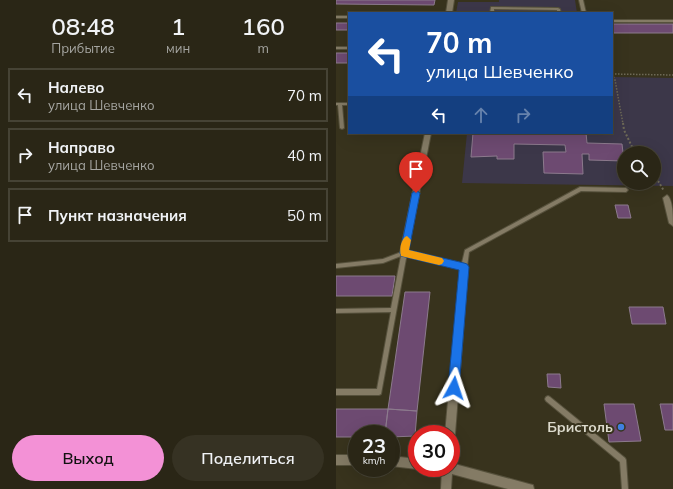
<!DOCTYPE html>
<html lang="ru">
<meta charset="utf-8">
<style>
body{margin:0;font-family:Mulish,sans-serif;background:#363223;color:#f1f3f6;height:100vh;display:flex;flex-direction:column;font-size:15px;white-space:nowrap}
*{box-sizing:border-box;margin:0}
p{font-size:13px;color:#a5a5a1}
.icon{flex:none;width:22px;height:22px;fill:none;stroke:currentColor;stroke-width:2;stroke-linecap:round;stroke-linejoin:round}
.map{position:relative;flex:1;overflow:hidden}
.side{display:flex;flex-direction:column;background:#2a2616;width:336px}
.side>*{flex:none}
.guide{position:absolute;left:12px;top:12px;width:265px;height:122px;border-radius:0px;box-shadow:0 4px 16px #0002,0 0 0 1px #464335;background:#1a4fa0;color:#fff;overflow:hidden}
.buttons{position:absolute;left:281px;top:146px;display:grid;gap:8px}
.buttons a{display:grid;place-items:center;width:44px;height:44px;border-radius:50%;background:#2a2616;box-shadow:0 4px 16px #0002,0 0 0 1px #464335;font-size:20px}
.speed{position:absolute;left:12px;top:425px;display:flex;gap:8px;font-size:20px;font-weight:700;text-align:center}
.speed>*{display:grid;place-content:center;width:52px;height:52px;border-radius:50%;background:#2a2616;box-shadow:0 4px 16px #0002,0 0 0 1px #464335;line-height:1}
.speed small{font-size:10px;font-weight:400}
.speed .limit{border:6px solid #d22;background:#fff;color:#111}
.pin{position:absolute;display:grid;place-items:center;width:34px;height:34px;color:#fff;margin:-41px -17px;border-radius:50% 50% 50% 0;rotate:-45deg;box-shadow:0 0 4px #0007}
.pin .icon{rotate:45deg}
.me{position:absolute;width:44px;margin:-22px;rotate:5deg;stroke-linejoin:round;filter:drop-shadow(0 0 3px #0008)}
.turn{display:flex;align-items:center;gap:14px;height:84px;padding:0 12px;font-size:18px}
.turn .icon{width:52px;height:52px;stroke-width:2.5}
.turn b{display:block;font-size:28px;line-height:34px}
.lanes{display:flex;align-items:center;height:38px;padding:0 12px;background:#0003;justify-content:center;gap:20px;direction:ltr}
.lanes .off{opacity:.35}
.eta{display:flex;justify-content:space-evenly;align-items:center;height:68px;text-align:center}
.eta b{font-size:24px;font-weight:600;line-height:28px}
.action{display:flex;gap:8px;margin-top:auto;padding:8px 12px}
.action a{flex:1;height:46px;border-radius:24px;background:#f391d6;color:#111;font-size:16px;font-weight:600;line-height:46px;text-align:center}
.action a+a{background:#363223;color:#f1f3f6}
ul{padding:0;list-style:none}
li{display:flex;align-items:center;gap:12px;height:54px;margin:0 8px 6px;padding:0 4px;border:2px solid #464335;border-radius:0px}
li div{flex:1}
li b{display:block;font-size:15px}
li em{font-style:normal}
main{display:flex;flex:1;min-height:0}
.map>svg:first-child{display:block}
</style>
<main>
<section class="side">
<div class="eta">
<div><b>08:48</b><p>Прибытие</p></div>
<div><b>1</b><p>мин</p></div>
<div><b>160</b><p>m</p></div>
</div>
<ul>
<li><svg class="icon" aria-label="left" viewBox="0 0 24 24"><path d="M17 20v-9H6M10 6l-5 5 5 5"/></svg><div><b>Налево</b><p>улица Шевченко</p></div><em>70 m</em></li>
<li><svg class="icon" aria-label="right" viewBox="0 0 24 24"><path d="M7 20v-9h11M14 6l5 5-5 5"/></svg><div><b>Направо</b><p>улица Шевченко</p></div><em>40 m</em></li>
<li><svg class="icon" aria-label="arrive" viewBox="0 0 24 24"><path d="M6 21V4h12l-3 4 3 4H6"/></svg><div><b>Пункт назначения</b></div><em>50 m</em></li>
</ul>
<div class="action"><a>Выход</a><a>Поделиться</a></div>
</section>
<div class="map">
<svg width="337" height="489" viewBox="0 0 337 489">
<rect width="100%" height="100%" fill="#38331d"/>
<path fill="#3c3749" fill-rule="evenodd" d="M163,0H239L241,13H120L122,2H163Z
M276,77L337,78V186L126,183L131,133H276ZM288,153H318V183H288Z"/>
<path fill="#6d4a71" stroke="#8c7a8d" d="M0,0H99L98,5L0,4Z
M0,23H13V30H0Z
M276,24H337V33H276Z
M0,53H13V63H0Z
M137,133H250L251,143L286,144L288,161L253,160V154H246L247,174L208,173L207,152H230L229,145L178,144V159H161V156L135,157Z
M279,205H292L295,218H282Z
M0,276H59L56,296H0Z
M69,292H94L81,411L52,409Z
M293,307H327L330,324H296Z
M211,374H224L225,388L212,387Z
M268,404H298L305,441L273,442Z
M324,404H337V430H329Z
M0,409H52L49,434H21V437H0Z
M52,409L81,411L79,436L55,437V434H49Z"/>
<g fill="none" stroke-linecap="round" stroke-linejoin="round">
<defs>
<path id="lane" d="M243,0H247L250,13H246Z
M155,7L222,8L224,9L225,13H221V10L158,9V13H154Z
M0,16H13V18H0Z
M276,20H337V22H276Z
M0,47H13V49H0Z
M0,103H13V105H6L8,128L6,129L4,128L2,105H0Z
M244,187L290,188L292,190L290,192L245,191L133,252L131,267L130,269H126L125,267L129,250Z
M68,251L70,252L71,253L45,394L43,395H0V389H41L55,312L0,313V309L55,308L65,256L47,263L0,268V264L47,259Z
M212,396L214,397L289,458L290,460L292,489H286L284,462L210,401L209,399L210,397Z"/>
<path id="street" d="M112,0H118L116,13H110Z
M89,133H95L72,251L128,264L131,265L132,267L119,434L118,438L115,439V434H109L124,269L68,256L65,255L64,253Z
M331,195C337,199 337,218 337,226L333,223L327,198Z
M0,455H21V465H0Z
M55,456L81,459V468H84L81,469L55,466Z
M115,463L193,484L197,485L198,489H172L116,474L115,489H105L106,468H115Z"/>
</defs>
<use href="#lane" stroke="#56513c" stroke-width="2"/>
<use href="#street" stroke="#56513c" stroke-width="2"/>
<path stroke="#6e6a57" stroke-width="1.5" stroke-dasharray="1.5 1.5" stroke-linecap="butt" d="M276,74L279,80L287,124
M276,74L337,75"/>
<path stroke="#6e6a57" stroke-width="2" stroke-dasharray="2 2" stroke-linecap="butt" d="M287,123L288,130L299,153
M318,174L328,191"/>
<use href="#lane" fill="#847b65" fill-rule="evenodd"/>
<use href="#street" fill="#847b65" fill-rule="evenodd"/>
</g>
<path fill="#1a73e8" stroke="#114b97" d="M80,190L84,193L73,250L128,263L131,264L133,267L123,388L122,392L118,394L114,392L112,388L123,270L65,256L64,253L76,193Z"/>
<path fill="#f59e0b" d="M71,236L75,240L73,250L106,258L108,261L106,264L103,265L65,256C63,250 65,238 71,236Z"/>
<circle fill="#3f7fe0" stroke="#38331d" stroke-width="1.5" cx="285" cy="427" r="4"/>
<g text-anchor="middle" dominant-baseline="central" stroke-width="4" stroke-linejoin="round" paint-order="stroke">
<g font-size="14" font-weight="bold" fill="#dcdacc" stroke="#38331d" text-anchor="end">
<text x="277" y="427">Бристоль</text>
</g>
</g>
</svg>
<div class="buttons">
<a><svg class="icon" aria-label="search" viewBox="0 0 24 24"><circle cx="10" cy="10" r="6"/><path d="M15 15l6 6"/></svg></a>
</div>
<div class="speed"><div>23<small>km/h</small></div><div class="limit">30</div></div>
<div class="pin" style="left:80px;top:193px;background:#d93025"><svg class="icon" aria-label="arrive" viewBox="0 0 24 24"><path d="M6 21V4h12l-3 4 3 4H6"/></svg></div>
<svg class="me" style="left:118px;top:388px" viewBox="-20 -20 40 40"><path d="M0-17L14 15 0 8-14 15z" fill="#1a73e8" stroke="#fff" stroke-width="4"/></svg>
<div class="guide">
<div class="turn"><svg class="icon" aria-label="left" viewBox="0 0 24 24"><path d="M17 20v-9H6M10 6l-5 5 5 5"/></svg><div><b>70 m</b>улица Шевченко</div></div>
<div class="lanes"><svg class="icon" aria-label="left" viewBox="0 0 24 24"><path d="M17 20v-9H6M10 6l-5 5 5 5"/></svg><svg class="icon off" aria-label="ahead" viewBox="0 0 24 24"><path d="M12 20V5M6 11l6-6 6 6"/></svg><svg class="icon off" aria-label="right" viewBox="0 0 24 24"><path d="M7 20v-9h11M14 6l5 5-5 5"/></svg></div>
</div>
</div>
</main>
